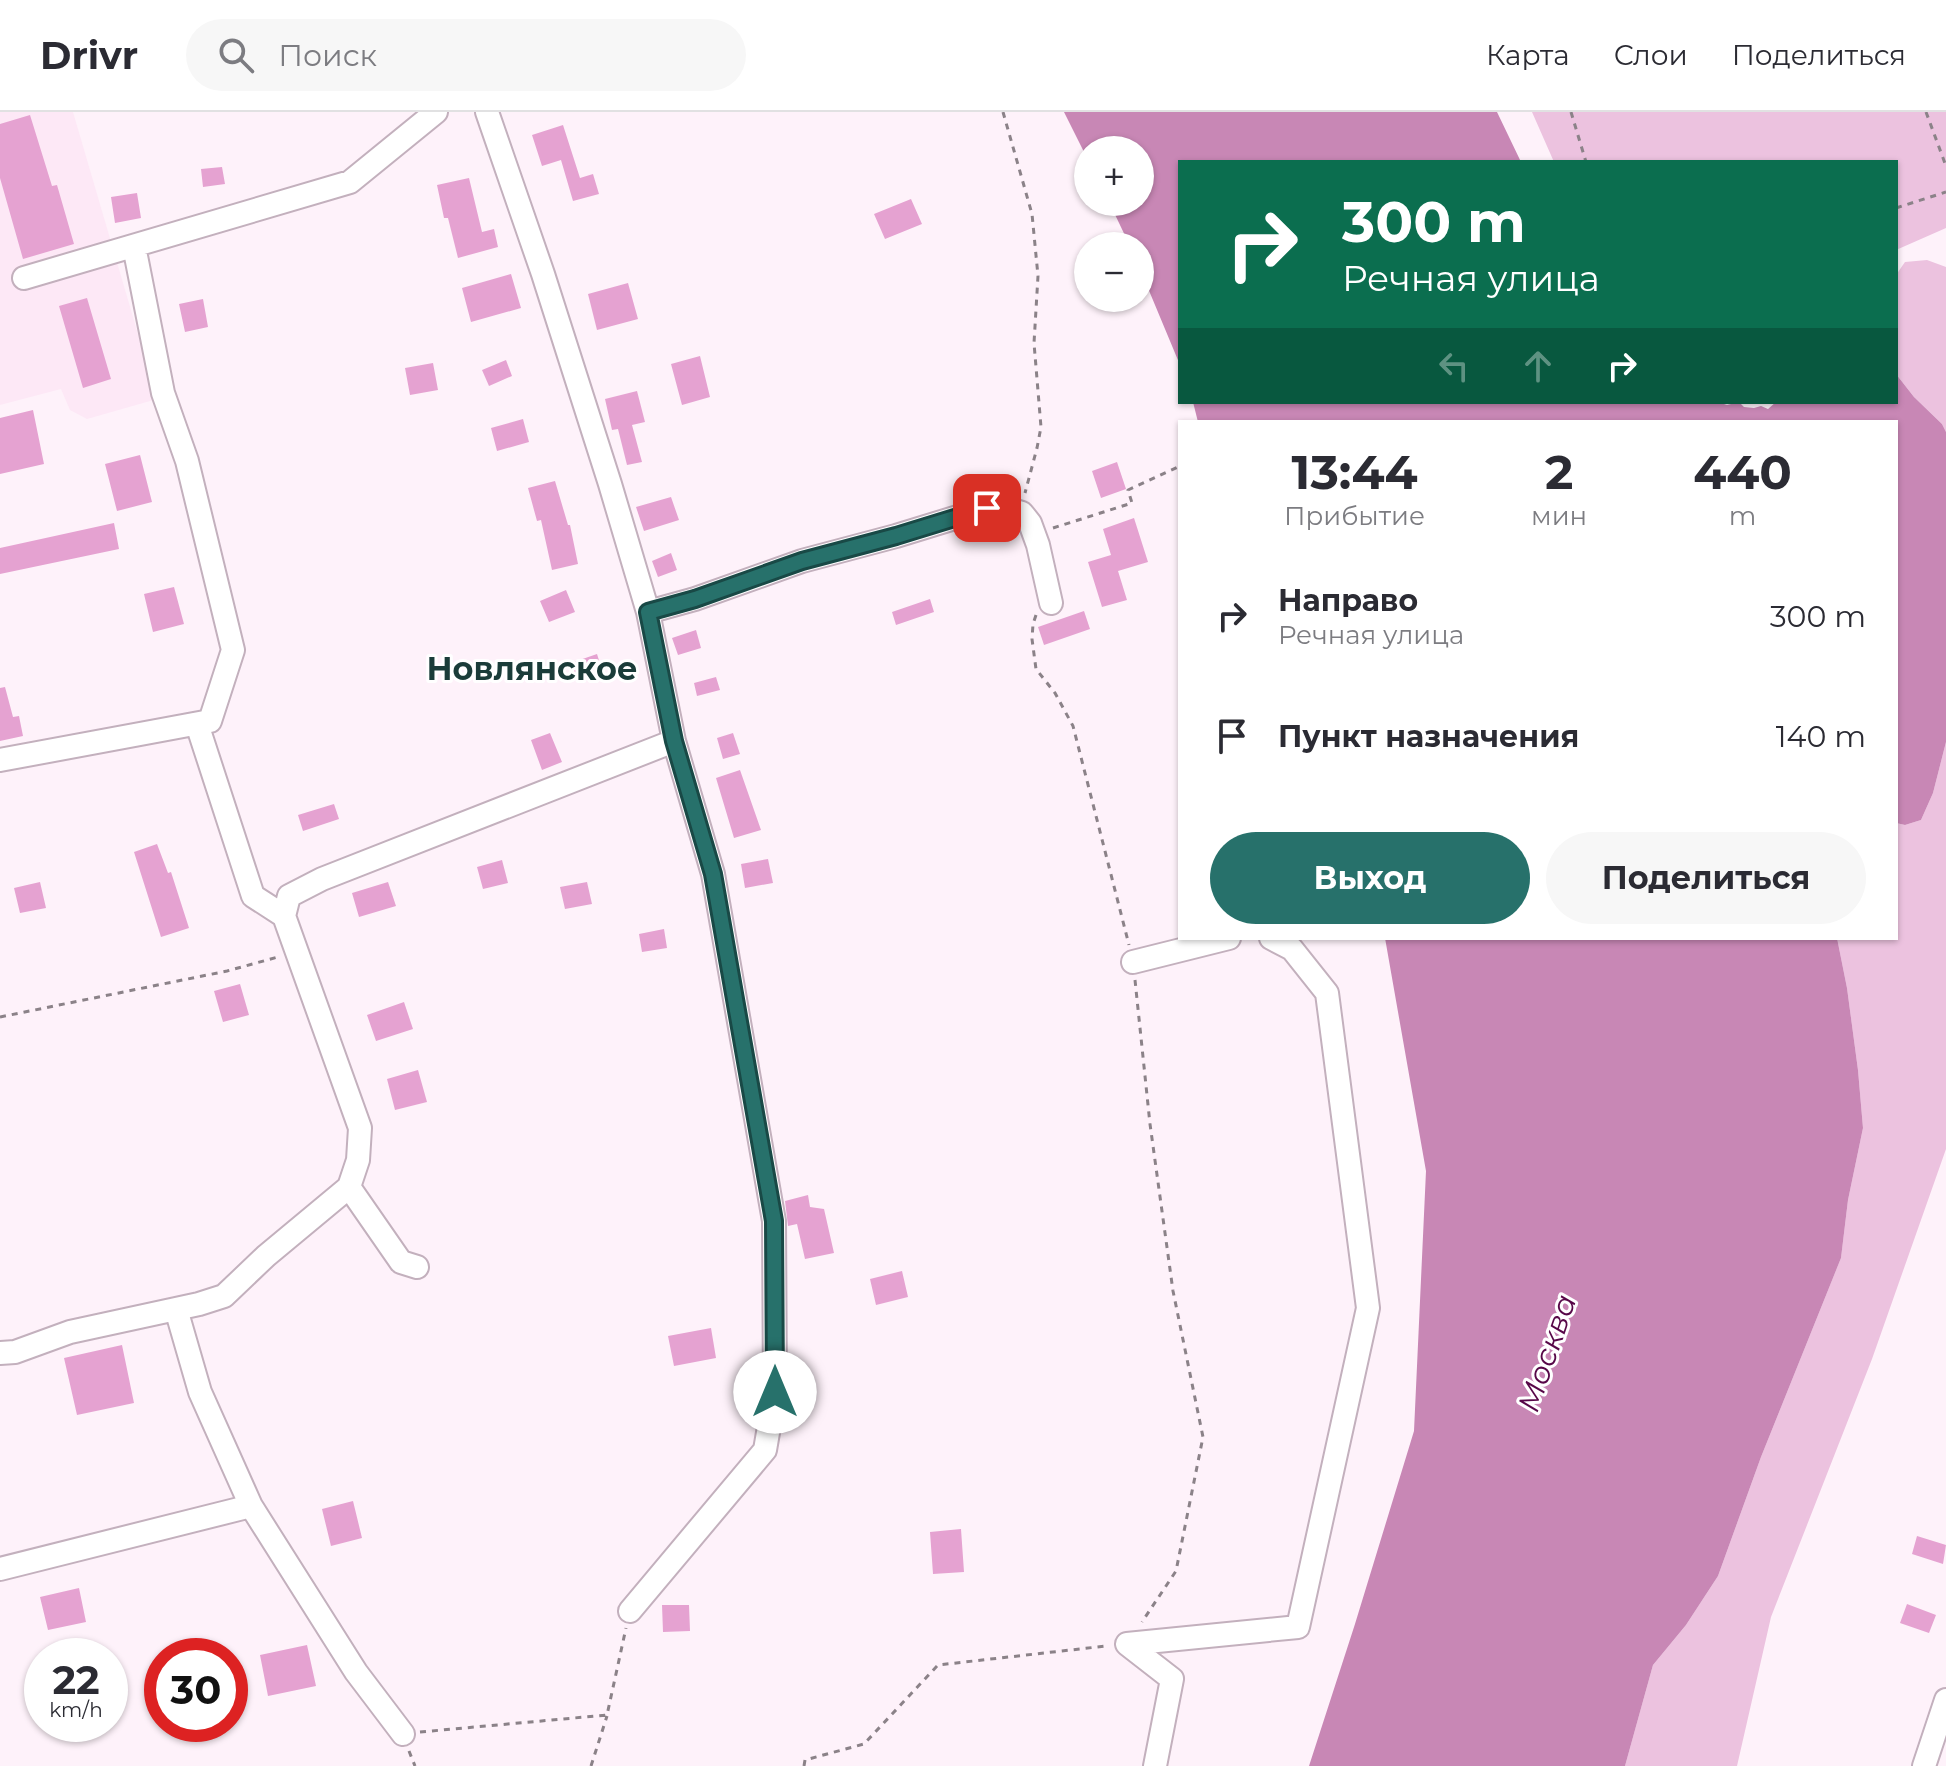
<!DOCTYPE html>
<html lang="ru">
<meta charset="utf-8">
<style>
body{margin:0;font-family:Montserrat,sans-serif;background:#f7f7f7;color:#2b2b33;height:100vh;display:flex;flex-direction:column;font-size:30px;white-space:nowrap}
*{box-sizing:border-box;margin:0}
p{font-size:26px;color:#7c7c81}
.icon{flex:none;width:44px;height:44px;fill:none;stroke:currentColor;stroke-width:2;stroke-linecap:round;stroke-linejoin:round}
.map{position:relative;flex:1;overflow:hidden}
.details{position:absolute;left:1178px;top:308px;width:720px;height:520px;display:flex;flex-direction:column;background:#fff;border-radius:0px;box-shadow:0 2px 6px #0004}
.details>*{flex:none}
.hud{position:absolute;left:1178px;top:48px;width:720px;height:244px;border-radius:0px;box-shadow:0 2px 6px #0004;background:#0b6e4f;color:#fff;overflow:hidden}
.controls{position:absolute;left:1074px;top:24px;display:grid;gap:16px}
.controls a{display:grid;place-items:center;width:80px;height:80px;border-radius:50%;background:#fff;box-shadow:0 2px 6px #0004;font-size:40px}
.speed{position:absolute;left:24px;top:1526px;display:flex;gap:16px;font-size:40px;font-weight:700;text-align:center}
.speed>*{display:grid;place-content:center;width:104px;height:104px;border-radius:50%;background:#fff;box-shadow:0 2px 6px #0004;line-height:1}
.speed small{font-size:20px;font-weight:400}
.speed .limit{border:12px solid #d22;background:#fff;color:#111}
.pin{position:absolute;display:grid;place-items:center;width:68px;height:68px;color:#fff;margin:-34px;border-radius:16px;box-shadow:0 4px 12px #0006}
.me{position:absolute;width:88px;margin:-44px;rotate:0deg;stroke-linejoin:round;filter:drop-shadow(0 0 6px #0008)}
.turn{display:flex;align-items:center;gap:28px;height:168px;padding:0 32px;font-size:36px}
.turn .icon{width:104px;height:104px;stroke-width:2.5}
.turn b{display:block;font-size:56px;line-height:68px}
.lanes{display:flex;align-items:center;height:76px;padding:0 32px;background:#0003;justify-content:center;gap:40px;direction:ltr}
.lanes .off{opacity:.35}
.eta{display:flex;justify-content:space-evenly;align-items:center;height:136px;text-align:center}
.eta b{font-size:48px;font-weight:700;line-height:56px}
.cta{display:flex;gap:16px;margin-top:auto;padding:16px 32px}
.cta a{flex:1;height:92px;border-radius:48px;background:#27716b;color:#fff;font-size:32px;font-weight:700;line-height:92px;text-align:center}
.cta a+a{background:#f7f7f7;color:#2b2b33}
ul{padding:0;list-style:none}
li{display:flex;align-items:center;gap:24px;height:120px;padding:0 32px}
li div{flex:1}
li b{display:block;font-size:30px}
li em{font-style:normal}
header{display:flex;align-items:center;gap:48px;box-sizing:border-box;height:112px;padding:0 40px;background:#fff;border-bottom:2px solid #e1e1e2}
header strong{font-size:38px}
nav{display:flex;gap:44px;margin-inline-start:auto;font-size:28px}
.search{width:560px;height:72px;background:#f7f7f7;display:flex;align-items:center;gap:20px;box-sizing:border-box;padding:0 28px;border-radius:44px;color:#7c7c81;font-size:30px}
.map>svg:first-child{display:block}
</style>
<header>
<strong>Drivr</strong>
<div class="search"><svg class="icon" aria-label="search" viewBox="0 0 24 24"><circle cx="10" cy="10" r="6"/><path d="M15 15l6 6"/></svg>Поиск</div>
<nav><a>Карта</a><a>Слои</a><a>Поделиться</a></nav>
</header>
<div class="map">
<svg width="1946" height="1654" viewBox="0 0 1946 1654">
<rect width="100%" height="100%" fill="#fef2fa"/>
<path fill="#fde8f6" d="M0,0H73L157,287L87,307L70,298L61,277L0,293Z"/>
<path fill="#ecc2df" d="M1532,0H1946V116L1896,138V50H1554Z
M1927,148L1946,155V320L1942,312L1914,285L1896,262V163L1905,150Z
M1946,630V1037L1872,1247L1771,1505L1737,1654H1625L1653,1553L1686,1513L1718,1464L1761,1345L1841,1146L1848,1088L1863,1016L1858,958L1847,876L1837,826H1896V711L1905,713L1921,708L1933,681Z"/>
<path fill="#c887b5" d="M1064,0H1497L1521,50H1180V253L1140,157V134H1130L1109,90H1140V38H1088V48Z
M1896,262L1914,285L1942,312L1946,320V630L1933,681L1921,708L1905,713L1896,711V310H1198L1193,290H1718L1727,293L1739,290L1744,295L1754,296L1761,294L1768,297L1776,290H1896Z
M1385,826H1837L1847,876L1858,958L1863,1016L1848,1088L1841,1146L1761,1345L1718,1464L1686,1513L1653,1553L1625,1654H1309L1355,1512L1414,1319L1426,1059Z"/>
<path fill="#e5a2d1" d="M30,3L52,74L57,73L74,132L23,147L0,66V12Z
M563,13L580,66L593,62L599,82L573,89L561,48L542,54L532,23Z
M222,55L225,72L203,75L201,57Z
M469,66L482,120L494,117L498,135L458,146L448,106H444L437,73Z
M137,81L141,106L115,111L111,85Z
M911,87L922,112L885,127L874,102Z
M511,162L521,196L471,210L462,176Z
M628,171L638,207L597,218L588,182Z
M87,186L111,267L83,276L59,194Z
M203,187L208,215L185,220L179,192Z
M700,244L710,285L682,293L671,252Z
M506,248L512,264L489,274L482,258Z
M433,251L438,278L410,283L405,256Z
M637,279L645,310L632,313L642,350L627,353L618,317L612,318L605,287Z
M33,298L44,352L0,362V306Z
M523,307L529,330L497,339L491,316Z
M140,343L152,390L117,399L105,352Z
M1117,350L1126,377L1101,386L1092,359Z
M555,369L568,413H570L578,452L552,458L541,408L537,409L528,376Z
M671,385L679,408L644,419L636,395Z
M1134,406L1148,450L1118,459L1127,488L1102,495L1088,450L1111,443L1103,417Z
M114,411L119,437L0,462V436Z
M671,441L677,458L658,465L652,449Z
M174,475L184,512L153,520L144,482Z
M566,478L575,500L549,510L540,489Z
M930,487L934,500L896,513L892,500Z
M1084,499L1090,517L1044,533L1038,515Z
M696,518L701,536L678,543L672,526Z
M597,542L602,558L577,566L571,551Z
M716,565L720,578L697,584L694,571Z
M5,575L13,605L19,604L23,624L0,629V576Z
M550,621L562,650L542,658L531,628Z
M733,621L740,642L723,647L717,626Z
M740,658L761,718L734,726L716,666Z
M334,692L339,707L303,719L298,703Z
M157,732L168,761L171,760L189,816L161,825L134,740Z
M768,747L773,771L745,776L741,752Z
M502,748L508,771L483,777L477,755Z
M40,770L46,796L20,801L14,776Z
M388,770L396,794L359,805L352,781Z
M587,770L592,792L565,797L560,775Z
M664,817L667,836L642,840L639,822Z
M240,872L249,903L223,910L214,879Z
M404,890L413,917L376,929L367,903Z
M418,958L427,990L395,998L387,967Z
M808,1083L810,1095L824,1097L834,1141L805,1147L797,1112L788,1114L785,1089Z
M902,1159L908,1185L876,1193L870,1167Z
M711,1216L716,1246L674,1254L668,1224Z
M122,1233L134,1291L77,1303L64,1246Z
M353,1389L362,1426L331,1434L322,1397Z
M961,1417L964,1460L933,1462L930,1420Z
M1917,1424L1946,1433L1943,1452L1912,1442Z
M79,1476L86,1510L48,1518L40,1485Z
M1907,1492L1936,1503L1929,1521L1900,1511Z
M662,1493H689L690,1519L663,1520Z
M307,1533L316,1574L268,1584L260,1543Z"/>
<g fill="none" stroke-linecap="round" stroke-linejoin="round">
<defs>
<path id="minor" d="M487,0L543,162L610,372L648,500L674,629L713,762L774,1109L775,1280L765,1338L630,1499
M24,166L350,70L436,0
M648,500L695,487L802,449L896,424L987,396L1009,397L1022,401L1030,411L1038,433L1051,491
M197,612L253,784L284,804
M0,648L210,609L233,538L187,349L163,281L134,134
M1133,850L1229,826
M349,1075L401,1150L417,1155
M176,1197L200,1280L251,1394L356,1560L403,1622
M0,1241L15,1240L70,1220L199,1192L224,1184L266,1144L349,1075L358,1048L360,1016L284,804L289,784L322,767L674,629
M0,1457L251,1394
M1155,1654L1172,1567L1127,1532L1298,1515L1368,1196L1327,881L1292,837L1271,826
M1924,1654L1946,1588"/>
</defs>
<use href="#minor" stroke="#c3b0bd" stroke-width="26"/>
<path stroke="#8b8288" stroke-width="3" stroke-dasharray="6 6" stroke-linecap="butt" d="M1003,0L1032,102L1038,164L1034,231L1041,315L1037,336L1025,381
M1571,0L1586,50
M1926,0L1946,54
M1896,96L1946,80
M1053,416L1132,391L1128,378L1180,354
M1036,503L1033,512L1032,527L1036,557L1055,581L1073,614L1129,833
M1135,868L1150,1012L1173,1179L1203,1325L1176,1459L1142,1510
M0,905L227,859L278,845
M420,1620L607,1603L626,1516
M409,1639L415,1654
M591,1654L607,1604
M804,1654L805,1648L864,1632L938,1553L1106,1534"/>
<use href="#minor" stroke="#fff" stroke-width="22"/>
</g>
<g fill="none" stroke-linecap="round" stroke-linejoin="round">
<defs>
<path id="route" d="M775,1280L774,1109L713,762L674,629L648,500L695,487L802,449L896,424L987,396"/>
</defs>
<use href="#route" stroke="#194946" stroke-width="20"/>
<use href="#route" stroke="#27716b" stroke-width="14"/>
</g>
<g text-anchor="middle" dominant-baseline="central" stroke-width="6" stroke-linejoin="round" paint-order="stroke">
<g font-size="30" font-style="italic" fill="#570748" stroke="#fff">
<text transform="translate(1547 1241) rotate(-71)">Москва</text>
</g>
<g font-size="32" font-weight="bold" fill="#1a3c39" stroke="#fff">
<text x="532" y="556">Новлянское</text>
</g>
</g>
</svg>
<div class="controls">
<a>+</a>
<a>−</a>
</div>
<div class="speed"><div>22<small>km/h</small></div><div class="limit">30</div></div>
<div class="pin" style="left:987px;top:396px;background:#d93025"><svg class="icon" aria-label="arrive" viewBox="0 0 24 24"><path d="M6 21V4h12l-3 4 3 4H6"/></svg></div>
<svg class="me" style="left:775px;top:1280px" viewBox="-20 -20 40 40"><circle r="19" fill="#fff"/><path d="M0-13L10 11 0 6-10 11z" fill="#27716b"/></svg>
<div class="hud">
<div class="turn"><svg class="icon" aria-label="right" viewBox="0 0 24 24"><path d="M7 20v-9h11M14 6l5 5-5 5"/></svg><div><b>300 m</b>Речная улица</div></div>
<div class="lanes"><svg class="icon off" aria-label="left" viewBox="0 0 24 24"><path d="M17 20v-9H6M10 6l-5 5 5 5"/></svg><svg class="icon off" aria-label="ahead" viewBox="0 0 24 24"><path d="M12 20V5M6 11l6-6 6 6"/></svg><svg class="icon" aria-label="right" viewBox="0 0 24 24"><path d="M7 20v-9h11M14 6l5 5-5 5"/></svg></div>
</div>
<section class="details">
<div class="eta">
<div><b>13:44</b><p>Прибытие</p></div>
<div><b>2</b><p>мин</p></div>
<div><b>440</b><p>m</p></div>
</div>
<ul>
<li><svg class="icon" aria-label="right" viewBox="0 0 24 24"><path d="M7 20v-9h11M14 6l5 5-5 5"/></svg><div><b>Направо</b><p>Речная улица</p></div><em>300 m</em></li>
<li><svg class="icon" aria-label="arrive" viewBox="0 0 24 24"><path d="M6 21V4h12l-3 4 3 4H6"/></svg><div><b>Пункт назначения</b></div><em>140 m</em></li>
</ul>
<div class="cta"><a>Выход</a><a>Поделиться</a></div>
</section>
</div>
